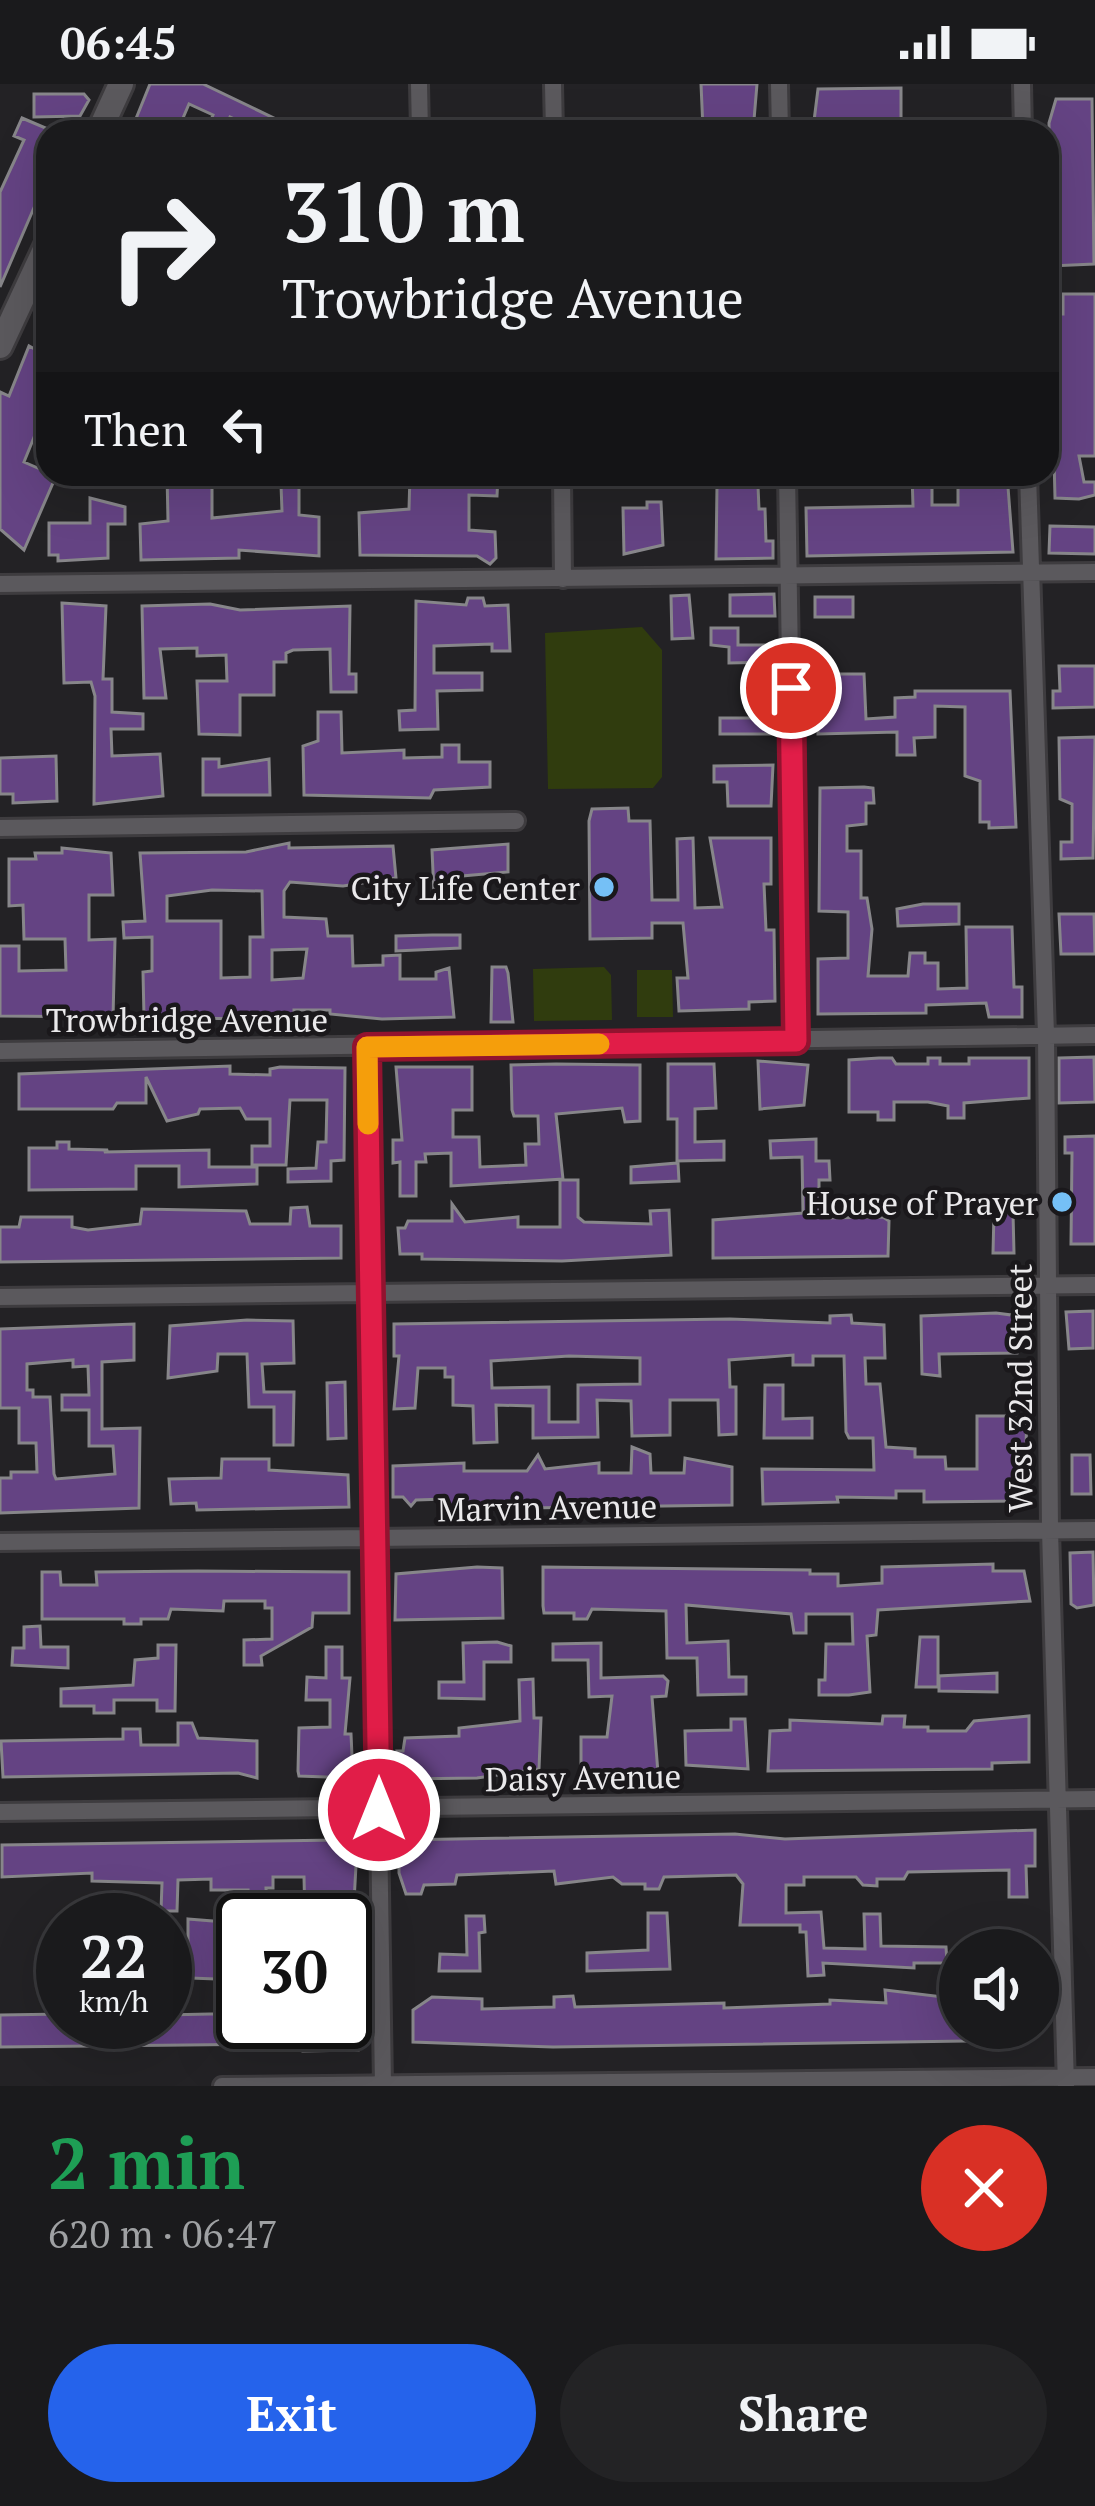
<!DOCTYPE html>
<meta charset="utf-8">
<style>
body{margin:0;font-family:"PT Serif",serif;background:#232325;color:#f1f3f6;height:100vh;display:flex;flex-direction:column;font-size:45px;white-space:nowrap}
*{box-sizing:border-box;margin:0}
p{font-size:39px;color:#9fa1a3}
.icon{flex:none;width:66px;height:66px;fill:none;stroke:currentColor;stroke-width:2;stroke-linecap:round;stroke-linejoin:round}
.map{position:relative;height:2002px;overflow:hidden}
.sheet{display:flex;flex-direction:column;background:#1a1a1c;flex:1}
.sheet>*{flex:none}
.top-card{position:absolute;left:36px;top:36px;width:1023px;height:366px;border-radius:36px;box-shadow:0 12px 48px #0002,0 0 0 3px #38383b;background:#1a1a1c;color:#f1f3f6;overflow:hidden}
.fabs{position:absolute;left:939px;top:1845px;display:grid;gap:24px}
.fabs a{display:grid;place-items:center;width:120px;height:120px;border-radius:50%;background:#1a1a1c;box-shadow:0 12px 48px #0002,0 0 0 3px #38383b;font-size:60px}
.speed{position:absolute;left:36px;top:1809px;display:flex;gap:24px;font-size:60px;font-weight:700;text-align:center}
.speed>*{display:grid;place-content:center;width:156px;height:156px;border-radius:50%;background:#1a1a1c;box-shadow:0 12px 48px #0002,0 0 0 3px #38383b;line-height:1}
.speed small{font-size:30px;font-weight:400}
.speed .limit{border:6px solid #111;border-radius:18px;background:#fff;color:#111}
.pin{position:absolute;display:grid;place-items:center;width:102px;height:102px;color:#fff;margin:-51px;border:6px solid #fff;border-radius:50%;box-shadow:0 3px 12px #0007}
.me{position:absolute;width:132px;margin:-66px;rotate:0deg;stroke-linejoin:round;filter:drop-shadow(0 0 9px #0008)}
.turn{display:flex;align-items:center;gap:42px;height:252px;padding:0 48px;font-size:54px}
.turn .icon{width:156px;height:156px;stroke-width:2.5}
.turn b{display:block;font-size:84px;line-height:102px}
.then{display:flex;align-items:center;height:114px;padding:0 48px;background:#0003;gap:24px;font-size:45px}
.round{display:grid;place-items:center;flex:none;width:126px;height:126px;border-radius:63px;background:#232325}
.head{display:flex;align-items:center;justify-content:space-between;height:204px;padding:0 48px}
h1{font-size:72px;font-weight:800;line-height:90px;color:#1e9e55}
.cta{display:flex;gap:24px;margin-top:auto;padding:24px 48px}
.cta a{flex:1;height:138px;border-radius:72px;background:#2563eb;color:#fff;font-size:48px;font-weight:800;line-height:138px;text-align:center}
.cta a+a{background:#232325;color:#f1f3f6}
.status{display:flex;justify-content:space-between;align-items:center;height:84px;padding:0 60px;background:#1a1a1c;direction:ltr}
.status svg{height:33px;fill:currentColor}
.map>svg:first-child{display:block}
</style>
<div class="status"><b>06:45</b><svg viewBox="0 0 49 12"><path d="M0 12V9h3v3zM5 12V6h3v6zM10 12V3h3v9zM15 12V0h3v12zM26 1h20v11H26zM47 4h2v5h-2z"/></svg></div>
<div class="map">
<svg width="1095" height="2002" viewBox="0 0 1095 2002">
<rect width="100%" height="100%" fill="#232225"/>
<path fill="#303c0e" d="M642,543L662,566V693L653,704L548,705L545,549Z
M604,883L611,891L612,936L534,937L533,885Z
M637,886H672L673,933H637Z"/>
<path fill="#644383" stroke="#87868a" stroke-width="3" fill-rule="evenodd" d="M150,0H203L303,48H262L230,33L223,48H206L213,31L189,20L177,48H146L133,42Z
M701,0H757L753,48L703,45Z
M901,4V47H883V41L813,45L818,5Z
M34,10H84L89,16L80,32L34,33Z
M1056,15H1092L1094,180L1051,182L1049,39Z
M22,34L48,45V91L0,203V108L24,56L14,52Z
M1063,210H1095V372H1079L1084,398H1095V411L1079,415L1055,414L1054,374H1048V358H1054L1052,230H1063Z
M48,245V319L24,378L56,392L24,466L0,445V308L9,312L29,262L38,267Z
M167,390H212V434L282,427L281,401L299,400V431L319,433V472L239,466V474L141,476L140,440L168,437Z
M912,390H932V421H958V390H1007L1013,468L807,472L806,424L913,422Z
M410,391L498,392L497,412L469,411V446L495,448L496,474L490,480L477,472L360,471L359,429L409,425Z
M717,402H758L759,425H765L766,457H773V474L716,475Z
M90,414L125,423V440H108V474L58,477V471H49V439H90Z
M647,418H661L663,461L624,470L623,424H647Z
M1050,442L1095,443V470L1049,469Z
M774,510L775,532H730V511Z
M689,511L693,554L672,555L671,512Z
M815,513H853V533H815Z
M468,514H483L485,522L508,521L510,567H492V560L434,562V589H482V606L437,607L438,645L400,646L399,627L415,626L416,517L466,521Z
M62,519L106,522L103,595H112V628L143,630V645H111L112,672L160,670L163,712L94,720L95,612L91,598L64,599Z
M210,520L240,526L350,522L349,590H356V608H331L330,565L293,566L286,569V578H274V611H240V651L199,650L197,597H227L226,571L197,572V564L160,565L166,614H144L142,522Z
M711,544H738V561H773V578L729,579V563L711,561Z
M1059,582H1095V623L1053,624V607H1060Z
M818,590H864L866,635L895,633V614L915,613V607H1010L1016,743L989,744V738H980V697L965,692V623L935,622V653L914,654L915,671H897V648L818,650Z
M318,628H341L342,669L404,666V674L442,673V661H459V678H490V703L434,706L430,714L304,711L303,662L318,657Z
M720,634H772V650H720Z
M1095,653L1093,774L1061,775V758H1072V720L1060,715L1059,654Z
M56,672L57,717L13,719V710H0V674Z
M203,675H219V683L269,675L270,711H203Z
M773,681L771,722H728L727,698H714V682Z
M864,703L873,704L874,719H866V740L847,742V767H861V814H867L872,845L868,892H908L910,869H925V879H938V905L967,904L966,843H1012L1014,903H1022V933H989L986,919L926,921V929L818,930V875L848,874V828L819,827L820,704Z
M628,724L629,737H650L652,816H678L677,755L693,754L695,824L722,823L710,754H771V800H764L766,846H774L775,917L749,918V925L679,927L677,894H688L683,839H652V854L590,855L589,737L592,725Z
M289,759V764L393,762L396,794L343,802L290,798L284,807V833L326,835L328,852H352L353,882L383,881V872L400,871V895H436V888L449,884L454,933L382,935L330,930V926H294V936L144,933L143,888L152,887V853L124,854L123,838L145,837L140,769L246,768ZM212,806L262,807L263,853H250V893L221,894V837H167V812ZM307,865L303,894L272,896V866Z
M508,760V788L451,793L450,809L434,810L432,766Z
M62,764L111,769L113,811H89V856L115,855L113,933L0,932V862H19V887L66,886L65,855H24L23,821L9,822V775H36L35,769H62Z
M923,820H959V840L898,842L897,825Z
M1059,830H1094L1095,870H1061Z
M432,851H460V864L396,867V852Z
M492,883H506L508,889L513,938H491Z
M879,974H892L896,980H928V974H940V980H969V974H1029V1014L964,1019V1034H948V1022L928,1018H894V1036H878V1028H849V976Z
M1059,974L1094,973L1095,1018L1059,1019Z
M758,977L808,981L804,1021L760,1025Z
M556,980L640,981V1037L625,1038L622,1024L556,1030L563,1095L451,1102V1069L425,1070L426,1078H416V1112H400V1078L393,1079V1056H402L396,983H472V1026H453V1053H479L480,1083L526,1081L525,1060H539L538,1032H514L512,1026L511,981Z
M668,980H714L716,1024L695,1025V1058L724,1057V1076L677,1077V1035H668Z
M230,982V990L270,991V985L280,983L345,984L344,1076L331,1077V1097L288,1098V1085L316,1084L318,1058H326L327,1016H290L286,1081H252V1062H270V1035H246L240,1024L200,1025L198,1030L167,1037L146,993V1019H117L113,1025H19V990Z
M1095,1052V1160H1071L1072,1069H1065V1053Z
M816,1055V1077H829L830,1096H819V1125H825V1134L883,1133L889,1137L888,1172L713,1174V1136L803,1129L802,1073L771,1074L770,1057Z
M57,1058H69V1065L108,1066L104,1068L209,1066V1083H257V1100L179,1103V1082H136V1105L29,1106V1064H57Z
M678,1079L679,1097L631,1099V1083Z
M560,1096H578V1133L584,1138L651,1140L650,1127L669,1126L671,1171L562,1177L422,1175V1170H400L398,1144H405L408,1137H452V1120L465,1138L518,1133V1143H560Z
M307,1123L310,1142H341V1174L0,1178V1143H19L21,1133H72V1143L88,1146L140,1140L142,1125L246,1127L250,1140H290L291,1124Z
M994,1129H1013L1014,1169H993Z
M1093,1227V1264L1069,1265L1066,1228Z
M996,1229L1019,1232L1017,1269L939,1270L940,1292L922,1290L921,1232Z
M851,1231L852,1239L884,1241L885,1274H865L866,1300H880L886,1363L915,1365V1373H945L946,1385H977V1332H1027L1024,1417L924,1418V1407H896V1414L837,1413L838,1418L763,1420L762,1385L874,1386L873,1354H849L846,1348L844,1272H813V1281H793V1271L729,1276L730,1303H736V1350L719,1351L718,1316H670V1351L632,1352L631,1317L597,1316L598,1353L533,1354V1322L496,1321L497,1358L474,1359L473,1322L453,1321V1293H445V1284H418L415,1324L394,1325L399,1272H394V1240L730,1235L830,1239V1232ZM569,1272L640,1274V1300L578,1301V1338H549V1303L492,1304L491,1277Z
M247,1236L293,1237L294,1279L262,1280L264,1308H294L293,1361H274V1323H249L247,1270H218L217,1287L168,1294L170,1242Z
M134,1240V1276L102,1278V1345L140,1344L139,1424L0,1429V1394H11V1388H37L36,1359H19V1324H0V1245ZM73,1276V1283L88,1282L89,1311H62V1326H89V1362H113L115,1390L56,1395L54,1390L50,1313H33V1306H27V1280Z
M345,1298L346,1354L328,1355L327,1299Z
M765,1301H783V1335L812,1334V1354H764Z
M632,1363L650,1370L651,1389H684L685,1374L732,1383V1421L446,1425V1415L416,1416L411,1422L403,1413H393V1382L464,1379V1387H527L538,1371L545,1385L599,1379V1389H631Z
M1072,1371H1090L1091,1410H1072Z
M222,1375H269V1386L348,1391L349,1423L197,1426L196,1419L171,1420L169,1395L221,1394Z
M1093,1468L1094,1521L1077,1524L1071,1520L1070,1469Z
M993,1480V1487H1024L1030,1517L878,1526L876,1551L867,1552L870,1608L849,1611H819V1596H825L826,1560H853L852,1530H806V1549H794L791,1530L686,1521L687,1559L728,1557L729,1593H746V1610L698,1611L697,1574H667L666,1527L592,1525L587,1535H574V1529H544L543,1522V1483L810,1486V1490H838V1502L882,1499V1483Z
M477,1483L502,1484L503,1534L395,1536L396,1490Z
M198,1487L349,1488V1529H313L312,1543L261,1572L262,1581H244V1556L272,1555V1524H265V1517H224L223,1527L171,1525L168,1535H141V1540H124V1535H42V1488H60L61,1501H97L96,1488Z
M40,1542L41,1563H68V1584L12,1581L13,1564H24V1543Z
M920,1553H938V1603H916Z
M497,1558L511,1562V1578H484V1615L439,1614V1598H464L463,1559Z
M601,1559V1594L663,1592L668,1597L666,1612L652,1613L658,1689L581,1690V1653H607L612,1612L589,1613L588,1576H553V1560Z
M158,1561H176L175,1627H157V1616H114V1629H94V1622H61V1605L133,1601L135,1576L158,1574Z
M326,1563H342V1594H350L345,1650H351L353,1694L299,1692L298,1687L299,1644L330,1643V1616H306L307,1593L326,1594Z
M997,1589V1608L939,1607V1592Z
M533,1595L534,1634H541L539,1685L477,1694L402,1695L397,1667H403L405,1654L459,1652V1644L520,1637L519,1596Z
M883,1632H905L904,1643H928V1647H966L974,1637L1029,1632V1678L992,1679V1685L768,1687L770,1647L790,1646V1636L882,1640Z
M731,1635H745L748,1685L686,1681L685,1647L731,1646Z
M178,1639H192L198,1654L257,1657V1694L238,1689L3,1693L1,1657L123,1655V1645H140L141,1661H178Z
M338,1745H358L353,1836H305L304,1793H273V1804H266L267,1836H248V1806H211V1795L178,1796L177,1827H161L162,1799L92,1797V1789L2,1793V1761L338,1756Z
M1035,1746V1782H1026L1027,1813H1009V1786L908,1788L904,1795H877V1802L863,1801L856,1793H804V1801H786V1829L821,1828L824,1864L865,1865L864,1830H880L881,1862L946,1863L947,1879H914V1884L823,1879L824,1891L808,1892L806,1848H800V1841H740L743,1800L736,1791L664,1793L659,1805H645V1800H622L613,1793L556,1800L554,1787L457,1791L455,1800L424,1801L421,1810H406L399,1789V1756L735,1750L785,1755Z
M648,1829H667L670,1885L587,1887V1869L648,1866Z
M466,1832H484L485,1848L479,1849L480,1887H439L440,1870L467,1871Z
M188,1835L237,1839L241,1896L165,1893V1874H188Z
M885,1906L960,1915V1944H1031V1956L553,1963L413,1958V1926L432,1913L482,1915V1925L554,1923V1913L573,1912L575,1923L724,1919V1924L830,1920V1916L886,1919Z
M63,1930V1938H165V1931L210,1930H236V1938H357L358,1966L303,1967V1961L273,1960L0,1963V1931Z"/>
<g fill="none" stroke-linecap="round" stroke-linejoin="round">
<defs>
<path id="minor" d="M419,0L420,48
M553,0L554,48
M779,0L780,48
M1022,0L1023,48
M27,206L48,216
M562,390L563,495
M787,390L796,957
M1028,390L1046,951L1050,1446L1066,2002
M0,500L1095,488
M0,744L516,737
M367,963L383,2002
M0,967L1095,951
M0,1213L1095,1201
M0,1458L1095,1446
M0,1728L1095,1715
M222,2002L1095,1993"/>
<path id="secondary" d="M99,48L121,0
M0,262L48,159"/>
</defs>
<use href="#minor" stroke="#3e3c3f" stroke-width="22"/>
<use href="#secondary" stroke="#3e3c3f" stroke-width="30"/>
<use href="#minor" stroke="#5b595d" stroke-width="16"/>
<use href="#secondary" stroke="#5b595d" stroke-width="24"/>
</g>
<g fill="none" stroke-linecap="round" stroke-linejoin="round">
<defs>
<path id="route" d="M379,1726L367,963L796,957L791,604"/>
</defs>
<use href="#route" stroke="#92132f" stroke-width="30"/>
<use href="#route" stroke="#e11d48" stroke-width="21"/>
<path stroke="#f59e0b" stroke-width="21" d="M368,1040L367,963L599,960"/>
</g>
<g fill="#75c0f6" stroke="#1a181b" stroke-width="4.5">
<circle cx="604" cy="803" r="12"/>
<circle cx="1062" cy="1118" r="12"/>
</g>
<g text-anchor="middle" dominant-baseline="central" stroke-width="9" stroke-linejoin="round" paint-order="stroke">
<g font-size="33" fill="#eae9eb" stroke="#1a181b" text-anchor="end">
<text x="580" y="803">City Life Center</text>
<text x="1038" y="1118">House of Prayer</text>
</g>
<g font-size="33" fill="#eae9eb" stroke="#1a181b">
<text x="187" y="935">Trowbridge Avenue</text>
<text transform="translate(1019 1304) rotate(-90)">West 32nd Street</text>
<text transform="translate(547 1423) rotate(-1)">Marvin Avenue</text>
<text transform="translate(583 1693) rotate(-1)">Daisy Avenue</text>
</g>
</g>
</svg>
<div class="fabs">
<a><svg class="icon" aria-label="sound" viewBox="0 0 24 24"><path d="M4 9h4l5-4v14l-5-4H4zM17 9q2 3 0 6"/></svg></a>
</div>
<div class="speed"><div>22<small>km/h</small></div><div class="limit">30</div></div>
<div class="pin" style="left:791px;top:604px;background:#d93025"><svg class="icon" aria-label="arrive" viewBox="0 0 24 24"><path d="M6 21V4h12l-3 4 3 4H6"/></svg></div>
<svg class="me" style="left:379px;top:1726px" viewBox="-20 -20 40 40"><circle r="17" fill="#e11d48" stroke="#fff" stroke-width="3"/><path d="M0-11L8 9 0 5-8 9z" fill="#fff"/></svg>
<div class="top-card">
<div class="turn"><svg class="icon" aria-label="right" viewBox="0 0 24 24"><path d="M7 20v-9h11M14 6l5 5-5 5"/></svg><div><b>310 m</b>Trowbridge Avenue</div></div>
<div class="then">Then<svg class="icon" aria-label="left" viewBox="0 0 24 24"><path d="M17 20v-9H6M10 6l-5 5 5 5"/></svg></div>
</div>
</div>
<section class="sheet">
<div class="head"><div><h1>2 min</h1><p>620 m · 06:47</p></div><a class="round" style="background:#d93025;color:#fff"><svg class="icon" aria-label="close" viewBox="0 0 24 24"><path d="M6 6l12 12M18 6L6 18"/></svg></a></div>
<div class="cta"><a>Exit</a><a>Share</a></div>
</section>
